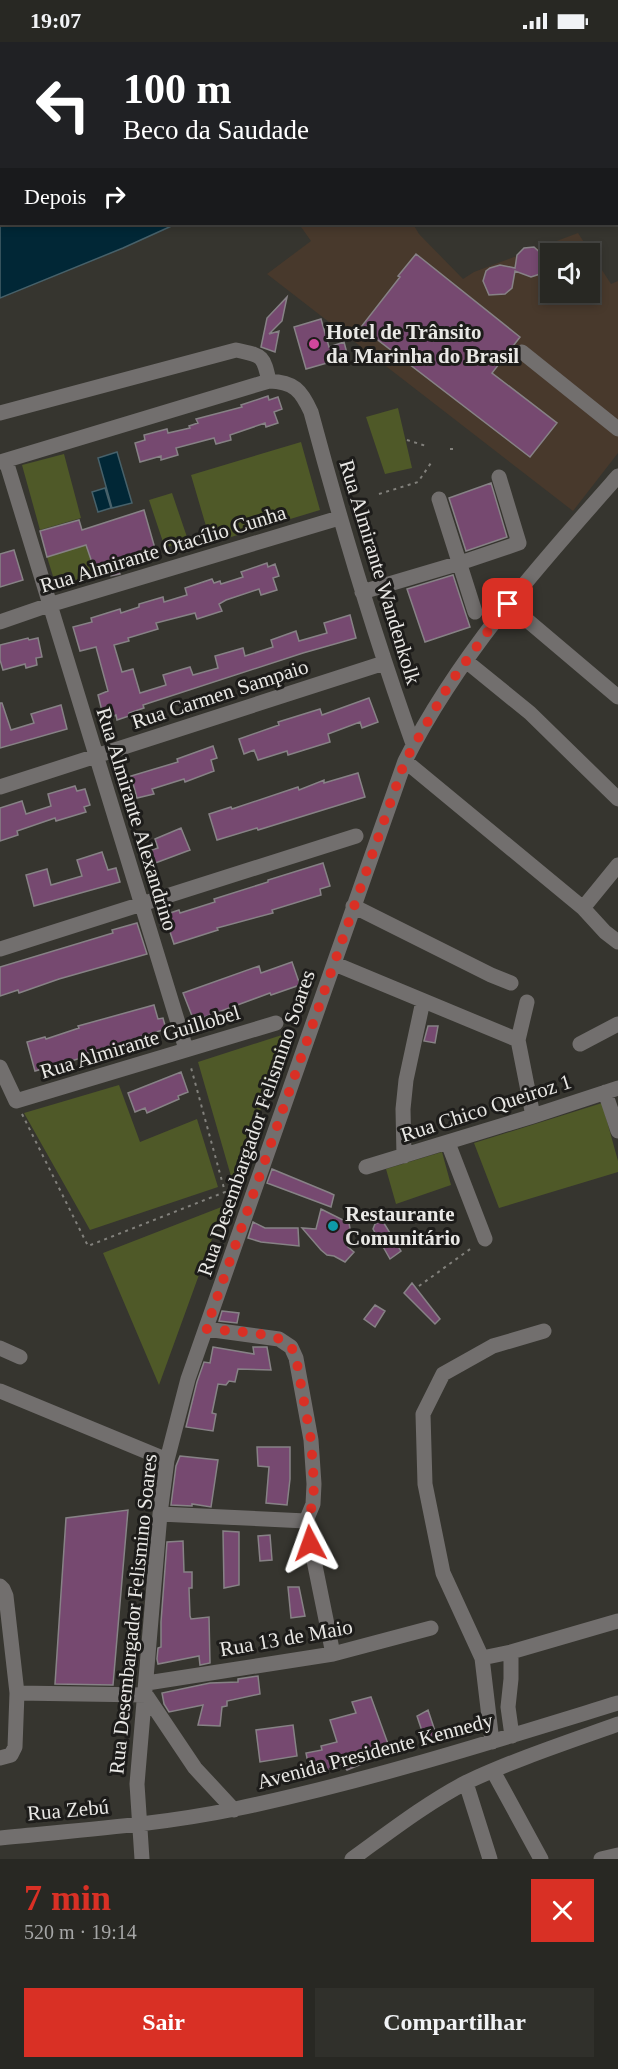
<!DOCTYPE html>
<html lang="pt">
<meta charset="utf-8">
<style>
body{margin:0;font-family:Georgia,serif;background:#30302b;color:#f1f3f6;height:100vh;display:flex;flex-direction:column;font-size:22px;white-space:nowrap}
*{box-sizing:border-box;margin:0}
p{font-size:20px;color:#a5a6a6}
.icon{flex:none;width:33px;height:33px;fill:none;stroke:currentColor;stroke-width:2;stroke-linecap:round;stroke-linejoin:round}
.map{position:relative;height:1817px;overflow:hidden}
.details{display:flex;flex-direction:column;background:#282823;flex:1}
.details>*{flex:none}
.guide{position:absolute;left:0px;top:0px;width:618px;height:183px;box-shadow:0 3px 9px #0003,0 0 0 2px #444441;background:#202124;color:#fff;overflow:hidden}
.buttons{position:absolute;left:540px;top:201px;display:grid;gap:12px}
.buttons a{display:grid;place-items:center;width:60px;height:60px;border-radius:0px;background:#282823;box-shadow:0 3px 9px #0003,0 0 0 2px #444441;font-size:30px}
.pin{position:absolute;display:grid;place-items:center;width:51px;height:51px;color:#fff;margin:-26px;border-radius:12px;box-shadow:0 3px 9px #0006}
.me{position:absolute;width:66px;margin:-33px;rotate:356deg;stroke-linejoin:round;filter:drop-shadow(0 0 4px #0008)}
.turn{display:flex;align-items:center;gap:21px;height:126px;padding:0 24px;font-size:27px}
.turn .icon{width:78px;height:78px;stroke-width:2.5}
.turn b{display:block;font-size:42px;line-height:51px}
.then{display:flex;align-items:center;height:57px;padding:0 24px;background:#0003;gap:12px;font-size:22px}
.round{display:grid;place-items:center;flex:none;width:63px;height:63px;border-radius:0px;background:#30302b}
.overview{display:flex;align-items:center;justify-content:space-between;height:102px;padding:0 24px}
h1{font-size:36px;font-weight:800;line-height:45px;color:#d93025}
.button{display:flex;gap:12px;margin-top:auto;padding:12px 24px}
.button a{flex:1;height:69px;border-radius:0px;background:#d93025;color:#fff;font-size:24px;font-weight:800;line-height:69px;text-align:center}
.button a+a{background:#30302b;color:#f1f3f6}
.status{display:flex;justify-content:space-between;align-items:center;height:42px;padding:0 30px;background:#282823;direction:ltr}
.status svg{height:16px;fill:currentColor}
.map>svg:first-child{display:block}
</style>
<div class="status"><b>19:07</b><svg viewBox="0 0 49 12"><path d="M0 12V9h3v3zM5 12V6h3v6zM10 12V3h3v9zM15 12V0h3v12zM26 1h20v11H26zM47 4h2v5h-2z"/></svg></div>
<div class="map">
<svg width="618" height="1817" viewBox="0 0 618 1817">
<rect width="100%" height="100%" fill="#36352f"/>
<path fill="#48392c" fill-rule="evenodd" d="M299,182H413L419,192L463,237L474,230L578,191L611,242L618,239V411L573,469L267,232L311,199ZM550,212H590V250H550Z"/>
<path fill="#4f5928" d="M398,366L412,426L385,432L366,375Z
M301,400L320,468L211,501L191,433Z
M64,412L81,476L40,488L22,423Z
M172,451L188,498L165,506L149,458Z
M86,503L95,529L99,528L100,533L57,547L47,515Z
M285,992L235,1148L198,1020Z
M119,1043L140,1100L197,1077L218,1145L90,1188L24,1071Z
M602,1061L618,1119V1130L499,1166L474,1101Z
M442,1110L451,1143L396,1162L386,1127Z
M224,1164L159,1343L103,1211Z"/>
<path fill="#012736" stroke="#47616a" stroke-width="1.5" d="M0,0H567L563,2H2V182H176L123,206L0,256Z
M117,410L132,461L112,466L98,416Z
M105,446L111,466L98,470L92,450Z"/>
<path fill="#764970" stroke="#878286" stroke-width="1.5" d="M534,205L544,214L545,224L540,232L531,235L515,229L512,246L505,252L489,253L483,239L486,229L490,226L500,223L515,226L517,213L524,206Z
M416,212L520,295L492,331L557,381L530,415L361,285L400,235L398,234Z
M287,255L282,279L269,292L279,289L275,310L261,305L267,276Z
M321,277L329,305L344,300L348,315L306,327L294,285Z
M268,354L269,358L278,355L282,367L274,370L278,381L266,385L265,381L230,393L231,398L216,402L214,396L176,406L178,413L161,418V414L140,420L135,401L145,398L144,393L167,387L168,391L190,386L189,384L198,381L196,377L242,365L241,363Z
M491,441L507,495L466,509L449,456Z
M144,468L156,510L117,522L120,532L111,534L108,526L95,529L86,503L47,515L40,489L79,478L82,488Z
M14,508L23,538L0,545V512Z
M267,521L268,525L275,522L279,534L273,536L277,548L261,553L259,547L226,558L219,562L222,569L197,577L195,571L156,581L158,587L128,596L129,599L114,603L122,630L133,627L140,651L166,643L163,633L190,625L193,633L218,626L215,614L243,606L245,614L273,605L271,598L296,589L299,599L327,591L324,581L350,573L356,596L303,611L143,663L144,666L129,671V674L117,678L116,673L104,677L98,653L108,649L96,605L80,609L73,585L92,580L91,576L120,567L121,571L139,565V562L163,555L164,560L187,553L185,546L212,537L214,541L220,539L221,542L243,535L241,530Z
M453,533L470,585L425,600L407,547Z
M28,596L29,598L38,596L42,615L36,616L37,623L26,626L25,622L3,628L0,618V603Z
M369,656L378,680L362,686L360,680L328,692L330,700L288,713L287,709L258,718L254,708L244,712L239,697L279,683L278,680L320,667L322,673Z
M0,661H2L11,688L34,681L31,672L61,663L67,687L0,706Z
M213,704L217,716L211,718L214,729L185,740L184,737L152,747L154,752L137,756L131,734L178,720L177,717Z
M358,731L365,755L258,788L257,786L217,798L209,772L231,765L232,767L298,745L299,748L324,738V741Z
M75,744L77,749L85,747L90,763L84,765L86,770L56,779L55,776L17,789L18,793L0,799V766L22,759L26,772L51,764L48,752Z
M181,786L190,808L150,823L146,810L158,806L155,797Z
M102,810L108,828L116,826L120,840L34,864L26,833L47,827L51,843L82,834L77,818Z
M323,821L330,844L320,847L321,853L272,868L273,871L217,886L218,888L174,902L168,884L161,886L158,875L179,868L180,871L215,860L214,857L268,840V838Z
M137,881L147,912L59,937L19,951L18,948L0,954V925L113,891L112,888Z
M292,920L300,943L271,953L270,951L194,979L183,951L259,924L261,931Z
M154,963L158,977L163,976L166,987L84,1012L85,1015L35,1029L27,1000L45,995L46,997L79,986L78,984Z
M428,984H438L435,1001L424,999Z
M181,1030L188,1050L178,1054L179,1057L147,1071L145,1066L135,1070L128,1051Z
M272,1127L330,1151L334,1153L331,1165L267,1141Z
M321,1167L349,1181L351,1192L348,1205L354,1210L345,1220L334,1214L327,1213L321,1208L302,1186L316,1187Z
M382,1178L401,1209L390,1217L373,1187L375,1182Z
M253,1180L265,1186H298L299,1204L261,1200L248,1196Z
M412,1241L440,1277L435,1282L404,1251Z
M375,1263L385,1269L375,1285L364,1277Z
M222,1269L239,1271L237,1281L219,1279Z
M213,1305L254,1312L253,1305H267L271,1328L238,1327L235,1340L229,1339L226,1343L218,1342L212,1371L216,1372L213,1389L186,1385L197,1340L204,1320L210,1321Z
M257,1405H290V1437L287,1463L266,1461L269,1425L258,1424Z
M180,1414L218,1418L211,1465L192,1462V1464L171,1463L176,1424Z
M128,1468L113,1643L55,1642L66,1476Z
M223,1489L239,1490V1543L224,1546Z
M270,1493L272,1518L260,1519L258,1494Z
M183,1499L184,1530H192V1546H189L190,1574L191,1577L209,1575L210,1621L200,1623L199,1614L158,1622L157,1617L158,1606L161,1605V1580L167,1500Z
M288,1545H299L305,1574L291,1576Z
M258,1634L260,1652L227,1659V1664L222,1665L220,1684L198,1683L203,1663L169,1670L164,1662L162,1651L210,1641L238,1640V1637Z
M371,1655L391,1710L347,1728L345,1725L310,1731L306,1711L322,1708L321,1704L337,1700L330,1678L356,1671L352,1660Z
M428,1668L437,1695L425,1698L417,1674Z
M293,1683L297,1714L260,1720L256,1688Z"/>
<g fill="none" stroke-linecap="round" stroke-linejoin="round">
<path stroke="#82817c" stroke-width="2" stroke-dasharray="3 4.5" stroke-linecap="butt" d="M397,0V2
M407,398L426,404
M450,407H455
M379,452L418,440L433,418
M22,1072L88,1204L225,1150L190,1022
M419,1244L473,1205"/>
<path stroke="#726f6e" stroke-width="15" d="M522,310L618,387
M0,371L236,308C262,314 263,312 269,339
M6,419L186,1007
M0,420L269,339C294,340 301,348 311,370C341,482 374,593 413,702
M439,457L475,570
M362,550L460,521L519,501L499,435
M508,562L618,655
M0,580L49,563L339,476
M466,619L530,671L618,757
M405,719L583,866L605,890L618,900
M0,745L384,621
M353,864L491,933L511,941
M583,866L618,823
M0,907L356,794
M335,922L518,998
M527,960L518,998L533,1074
M580,1002L618,982
M0,1025L16,1059L276,981
M605,1050L618,1089
M448,1101L485,1197
M404,1114L403,1067L406,1038L423,959
M366,1125L533,1074L618,1046
M206,1287L279,1297L291,1305L296,1316L311,1398L314,1442L313,1462L306,1479L333,1612
M0,1306L20,1315
M0,1349L167,1418
M160,1472L306,1479
M0,1544L3,1547L6,1554L17,1651L146,1653L195,1726L234,1768
M511,1610V1637L508,1665L512,1694
M482,1616L511,1610L618,1579
M147,1641L333,1612L431,1586
M492,1700L482,1616L443,1531L425,1442L423,1372L443,1332L493,1304L544,1289
M0,1716L11,1713L15,1705L17,1651
M493,1729L541,1817
M466,1741L490,1817
M0,1796C79,1788 158,1783 235,1767C365,1740 491,1700 618,1661
M142,1817L137,1742L160,1472L167,1418L188,1337L405,719C458,613 540,522 618,434
M352,1817C388,1791 428,1760 467,1740C516,1717 568,1700 618,1682
M601,1817L618,1813"/>
</g>
<g fill="none" stroke-linecap="round" stroke-linejoin="round">
<path stroke="#d93025" stroke-width="10" stroke-dasharray="0 18" d="M310,1501L306,1479L313,1462L314,1442L311,1398L296,1316C294,1311 292,1304 286,1300C270,1290 226,1289 206,1287L405,719L450,641L508,562"/>
</g>
<circle fill="#d1479c" stroke="#1d1c1a" stroke-width="2" cx="314" cy="302" r="6"/>
<circle fill="#0f9aa8" stroke="#1d1c1a" stroke-width="2" cx="333" cy="1184" r="6"/>
<g text-anchor="middle" dominant-baseline="central" stroke-width="6" stroke-linejoin="round" paint-order="stroke">
<g font-size="21" font-weight="bold" fill="#e9e8e5" stroke="#1d1c1a" text-anchor="start">
<text x="326" y="290">Hotel de Trânsito<tspan x="326" dy="24">da Marinha do Brasil</tspan></text>
<text x="345" y="1172">Restaurante<tspan x="345" dy="24">Comunitário</tspan></text>
</g>
<g font-size="21" fill="#e9e8e5" stroke="#1d1c1a">
<text transform="translate(163 507) rotate(-17)">Rua Almirante Otacílio Cunha</text>
<text transform="translate(380 530) rotate(73)">Rua Almirante Wandenkolk</text>
<text transform="translate(220 652) rotate(-18)">Rua Carmen Sampaio</text>
<text transform="translate(137 777) rotate(73)">Rua Almirante Alexandrino</text>
<text transform="translate(140 1000) rotate(-17)">Rua Almirante Guillobel</text>
<text transform="translate(486 1066) rotate(-18)">Rua Chico Queiroz 1</text>
<text transform="translate(256 1081) rotate(-71)">Rua Desembargador Felismino Soares</text>
<text transform="translate(133 1572) rotate(-84)">Rua Desembargador Felismino Soares</text>
<text transform="translate(286 1596) rotate(-10)">Rua 13 de Maio</text>
<text transform="translate(375 1709) rotate(-15)">Avenida Presidente Kennedy</text>
<text transform="translate(68 1768) rotate(-5)">Rua Zebú</text>
</g>
</g>
</svg>
<div class="buttons">
<a><svg class="icon" aria-label="sound" viewBox="0 0 24 24"><path d="M4 9h4l5-4v14l-5-4H4zM17 9q2 3 0 6"/></svg></a>
</div>
<div class="pin" style="left:508px;top:562px;background:#d93025"><svg class="icon" aria-label="arrive" viewBox="0 0 24 24"><path d="M6 21V4h12l-3 4 3 4H6"/></svg></div>
<svg class="me" style="left:310px;top:1501px" viewBox="-20 -20 40 40"><path d="M0-17L14 15 0 8-14 15z" fill="#d93025" stroke="#fff" stroke-width="4"/></svg>
<div class="guide">
<div class="turn"><svg class="icon" aria-label="left" viewBox="0 0 24 24"><path d="M17 20v-9H6M10 6l-5 5 5 5"/></svg><div><b>100 m</b>Beco da Saudade</div></div>
<div class="then">Depois<svg class="icon" aria-label="right" viewBox="0 0 24 24"><path d="M7 20v-9h11M14 6l5 5-5 5"/></svg></div>
</div>
</div>
<section class="details">
<div class="overview"><div><h1>7 min</h1><p>520 m · 19:14</p></div><a class="round" style="background:#d93025;color:#fff"><svg class="icon" aria-label="close" viewBox="0 0 24 24"><path d="M6 6l12 12M18 6L6 18"/></svg></a></div>
<div class="button"><a>Sair</a><a>Compartilhar</a></div>
</section>
